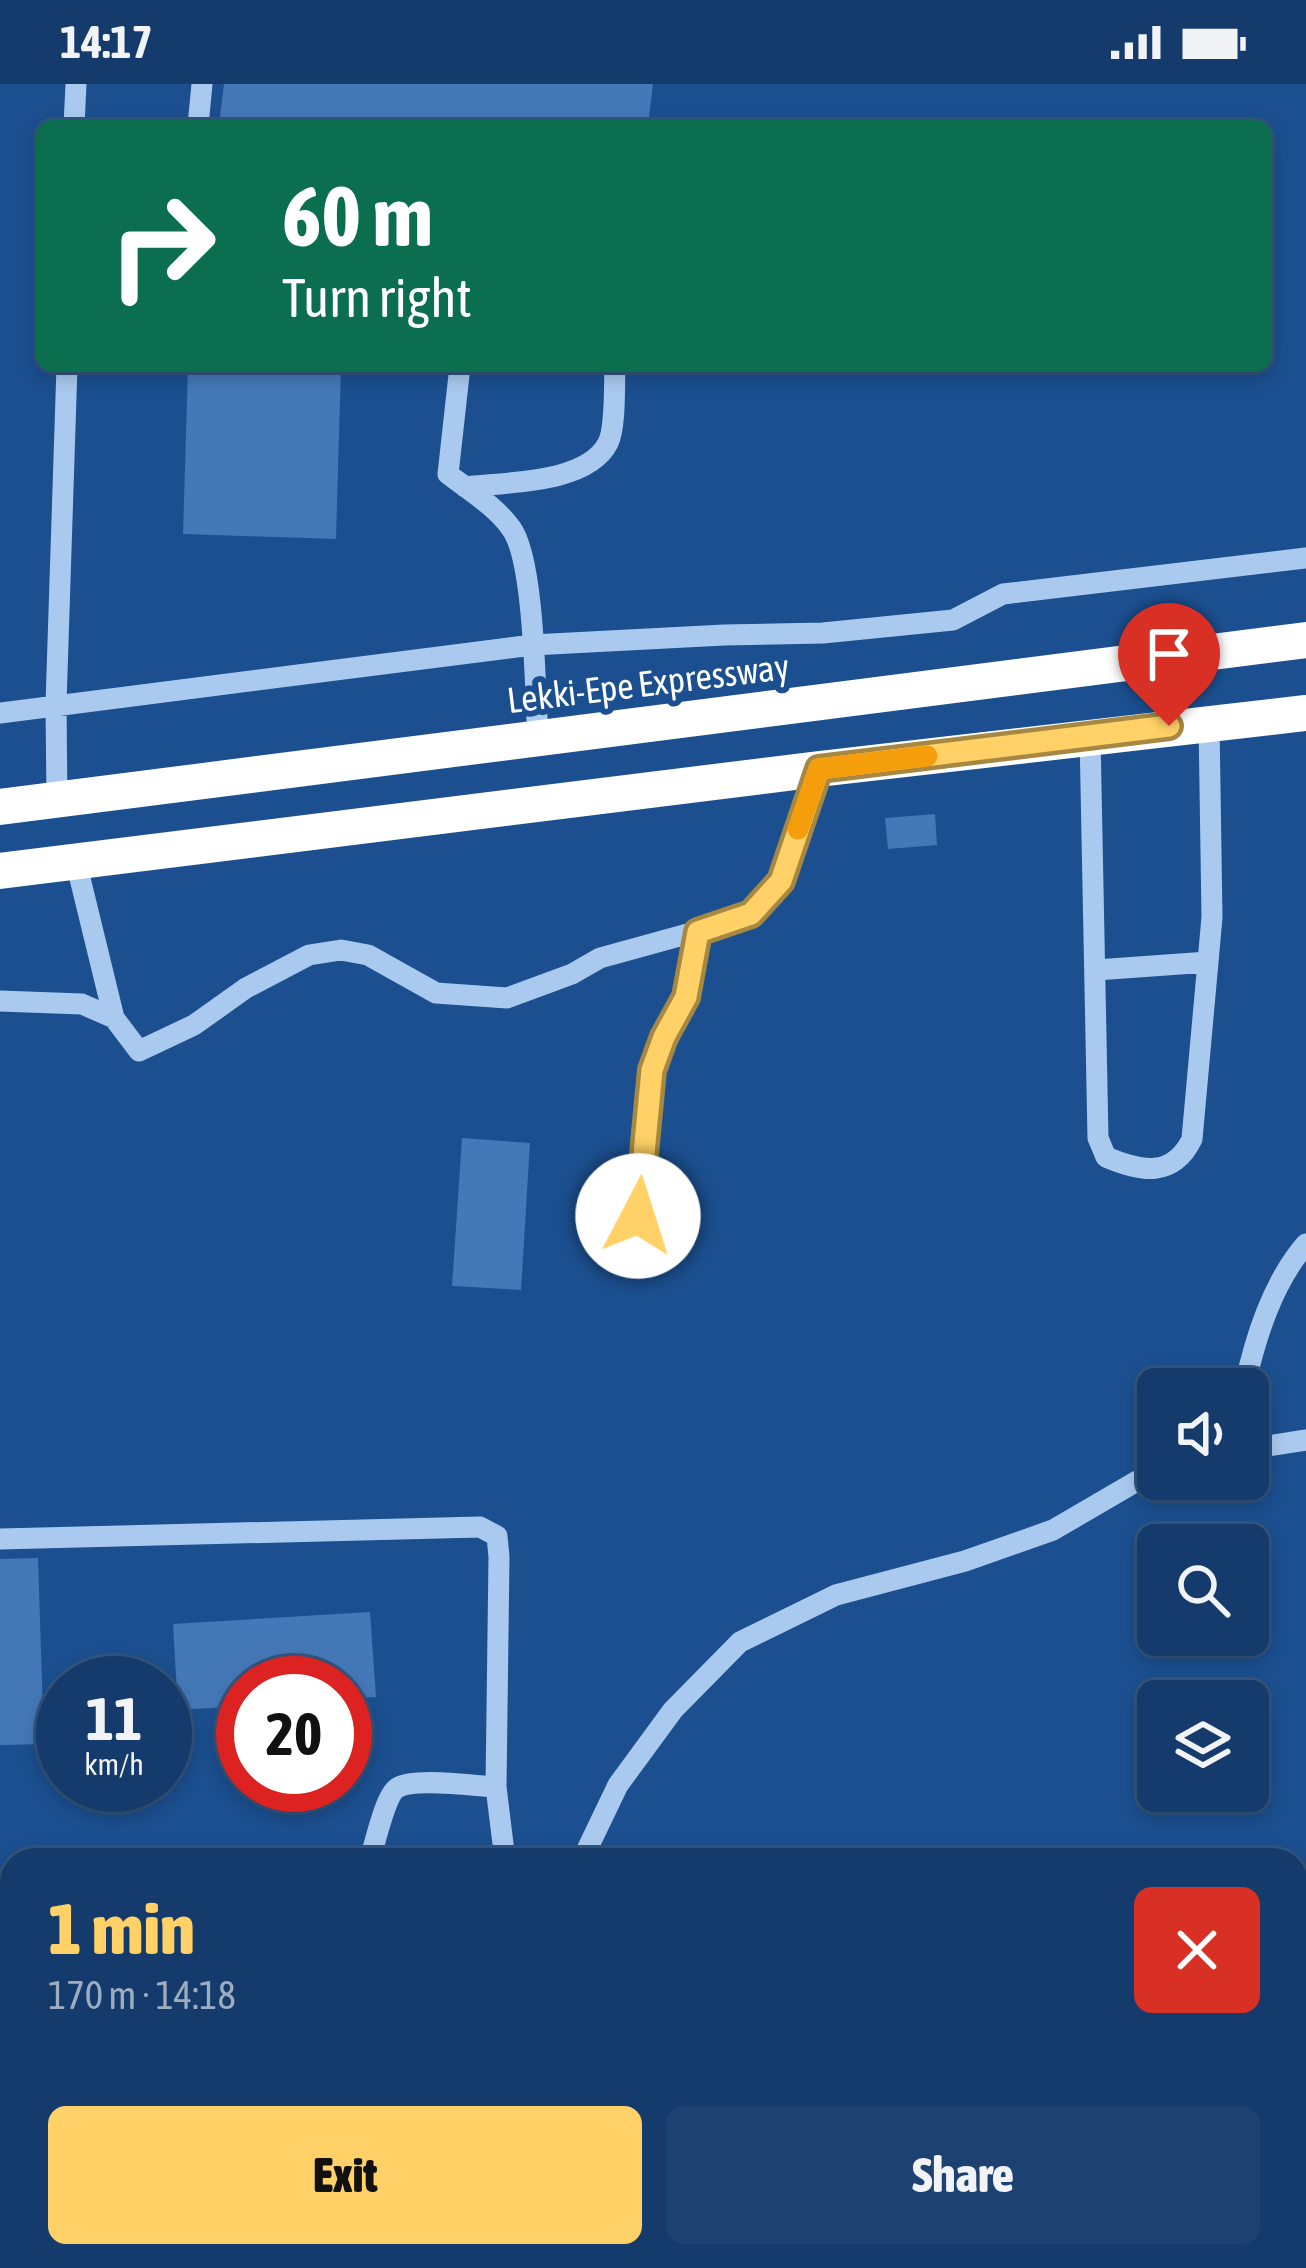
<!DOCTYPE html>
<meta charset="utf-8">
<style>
body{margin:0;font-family:"Asap Condensed",sans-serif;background:#1d4271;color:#f1f3f6;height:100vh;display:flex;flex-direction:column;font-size:45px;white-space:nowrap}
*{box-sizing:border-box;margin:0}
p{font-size:39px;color:#9dadc1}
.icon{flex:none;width:66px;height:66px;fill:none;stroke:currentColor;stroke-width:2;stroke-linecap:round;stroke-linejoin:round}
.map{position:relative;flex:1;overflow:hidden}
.details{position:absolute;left:0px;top:1764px;width:1308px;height:420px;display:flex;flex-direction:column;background:#143b6b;border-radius:36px 36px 0 0;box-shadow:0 6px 18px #0003,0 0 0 3px #33557e}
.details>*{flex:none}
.banner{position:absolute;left:36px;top:36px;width:1236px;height:252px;border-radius:18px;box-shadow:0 6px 18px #0003,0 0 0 3px #33557e;background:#0b6e4f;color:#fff;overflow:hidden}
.controls{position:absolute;left:1137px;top:1284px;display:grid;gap:24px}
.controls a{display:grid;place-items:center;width:132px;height:132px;border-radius:18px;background:#143b6b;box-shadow:0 6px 18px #0003,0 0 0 3px #33557e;font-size:60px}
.speed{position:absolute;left:36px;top:1572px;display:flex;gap:24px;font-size:60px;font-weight:700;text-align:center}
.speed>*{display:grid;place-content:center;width:156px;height:156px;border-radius:50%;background:#143b6b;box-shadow:0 6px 18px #0003,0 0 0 3px #33557e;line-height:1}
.speed small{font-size:30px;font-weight:400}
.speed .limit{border:18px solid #d22;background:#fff;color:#111}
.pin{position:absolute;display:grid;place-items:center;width:102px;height:102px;color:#fff;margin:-123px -51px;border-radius:50% 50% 50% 0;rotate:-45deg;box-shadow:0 0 12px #0007}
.pin .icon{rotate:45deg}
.me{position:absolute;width:132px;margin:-66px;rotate:5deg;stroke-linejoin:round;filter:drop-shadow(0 0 9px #0008)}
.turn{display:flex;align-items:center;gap:42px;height:252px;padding:0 48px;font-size:54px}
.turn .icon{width:156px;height:156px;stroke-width:2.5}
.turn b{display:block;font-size:84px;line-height:102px}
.round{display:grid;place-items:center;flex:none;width:126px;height:126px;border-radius:18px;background:#1d4271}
.summary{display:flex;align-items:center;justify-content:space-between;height:204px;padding:0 48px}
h1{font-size:72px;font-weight:800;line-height:90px;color:#ffd166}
.action{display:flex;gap:24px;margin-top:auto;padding:24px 48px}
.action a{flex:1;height:138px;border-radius:18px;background:#ffd166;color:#111;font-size:48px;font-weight:800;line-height:138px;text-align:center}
.action a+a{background:#1d4271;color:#f1f3f6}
.status{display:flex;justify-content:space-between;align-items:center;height:84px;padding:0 60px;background:#143b6b;direction:ltr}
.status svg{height:33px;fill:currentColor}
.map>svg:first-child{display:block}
</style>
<div class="status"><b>14:17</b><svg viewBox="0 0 49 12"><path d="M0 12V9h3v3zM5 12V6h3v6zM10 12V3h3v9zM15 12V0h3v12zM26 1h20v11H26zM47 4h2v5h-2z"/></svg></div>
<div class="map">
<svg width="1306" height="2184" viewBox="0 0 1306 2184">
<rect width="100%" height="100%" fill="#1b4f8f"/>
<path fill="#4478b7" d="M224,0H653L648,42H219Z
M188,282H341L336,455L183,450Z
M935,730L937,761L888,765L885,734Z
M462,1054L530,1059L521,1206L452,1202Z
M38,1474L44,1660L0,1661V1475Z
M370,1528L376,1613L345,1615V1599H243V1622L178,1626L173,1540Z"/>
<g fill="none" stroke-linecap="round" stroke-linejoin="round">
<path stroke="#a9c9ee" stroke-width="21" d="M74,42L76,0
M198,42L202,0
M460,282L448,390C470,407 495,422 511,444C535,476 535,610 538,655
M465,403C506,398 587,400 608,359C616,343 614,301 615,282
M0,629L532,561L724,551L823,549L953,536L1003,510L1306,474
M1090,652L1098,1054L1106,1073C1141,1088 1173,1094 1192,1055L1208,878
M57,716L56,620L67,282
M76,778L114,934
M1096,886L1208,878L1212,833L1209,638
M0,917L82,920L114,934L139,967L194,941L246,904L309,871L341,866L368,871L436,909L507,914L572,890L600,874L698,847L751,830L781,797L819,685
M638,1132L652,986L665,953L687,913L698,847
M1244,1305C1255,1255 1272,1199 1306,1160
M1248,1365L1306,1356
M0,1455L480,1443L497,1452L499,1473L496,1703L505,1776
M267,1773L293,1776
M367,1776L372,1768C376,1755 386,1711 397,1704C414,1693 474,1702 496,1703
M582,1776L618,1701L673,1626L740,1558L836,1511L965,1477L1053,1446L1137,1397L1158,1391
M387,2184L393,2172"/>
<path stroke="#fff" stroke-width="36" d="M0,723L1306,556
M0,787L819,685L1306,629"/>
</g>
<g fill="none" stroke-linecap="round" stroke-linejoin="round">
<defs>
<path id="route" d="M638,1132L652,986L664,953L686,913L698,848L751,830L781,797L819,685L1169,642"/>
</defs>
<use href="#route" stroke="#a68842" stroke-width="30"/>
<use href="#route" stroke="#ffd166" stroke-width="21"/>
<path stroke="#f59e0b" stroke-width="21" d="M798,745L819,685L927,672"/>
</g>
<g text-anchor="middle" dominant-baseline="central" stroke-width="12" stroke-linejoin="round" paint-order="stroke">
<g font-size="36" fill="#fff" stroke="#1b4f8f">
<text transform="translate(648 599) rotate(-7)">Lekki-Epe Expressway</text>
</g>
</g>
</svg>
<div class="controls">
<a><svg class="icon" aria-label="sound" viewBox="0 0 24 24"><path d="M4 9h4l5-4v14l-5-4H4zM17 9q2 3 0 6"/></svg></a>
<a><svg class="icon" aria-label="search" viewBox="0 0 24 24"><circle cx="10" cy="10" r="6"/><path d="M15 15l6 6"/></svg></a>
<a><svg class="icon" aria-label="layers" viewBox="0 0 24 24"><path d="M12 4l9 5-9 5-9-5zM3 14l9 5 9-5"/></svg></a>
</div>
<div class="speed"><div>11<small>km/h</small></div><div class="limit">20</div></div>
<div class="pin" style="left:1169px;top:642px;background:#d93025"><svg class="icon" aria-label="arrive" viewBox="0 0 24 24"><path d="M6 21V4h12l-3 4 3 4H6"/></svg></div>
<svg class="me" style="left:638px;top:1132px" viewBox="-20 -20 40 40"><circle r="19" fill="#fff"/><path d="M0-13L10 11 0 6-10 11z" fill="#ffd166"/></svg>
<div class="banner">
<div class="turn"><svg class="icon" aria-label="right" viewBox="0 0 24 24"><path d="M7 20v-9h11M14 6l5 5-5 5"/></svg><div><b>60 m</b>Turn right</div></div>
</div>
<section class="details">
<div class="summary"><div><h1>1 min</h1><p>170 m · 14:18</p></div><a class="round" style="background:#d93025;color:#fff"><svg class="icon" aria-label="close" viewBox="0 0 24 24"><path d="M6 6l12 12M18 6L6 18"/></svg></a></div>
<div class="action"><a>Exit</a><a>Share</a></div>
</section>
</div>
